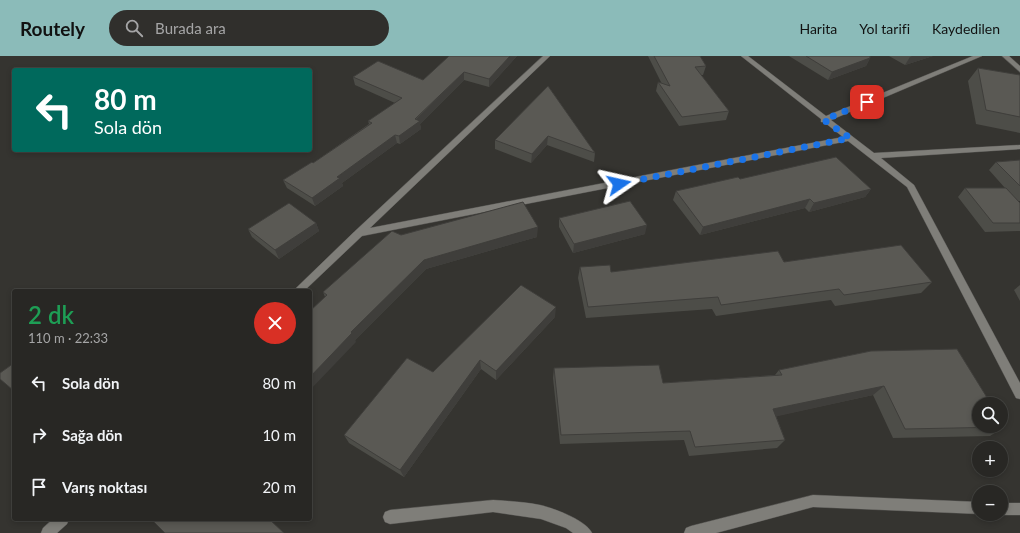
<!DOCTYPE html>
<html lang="tr">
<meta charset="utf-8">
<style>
body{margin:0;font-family:Lato,sans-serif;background:#302f2c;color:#f1f3f6;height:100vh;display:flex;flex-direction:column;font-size:15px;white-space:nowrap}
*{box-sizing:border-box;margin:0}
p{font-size:13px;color:#a5a5a6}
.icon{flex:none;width:22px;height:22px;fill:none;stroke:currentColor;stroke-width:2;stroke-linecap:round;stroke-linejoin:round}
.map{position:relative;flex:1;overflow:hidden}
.side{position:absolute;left:12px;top:233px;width:300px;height:232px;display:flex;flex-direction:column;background:#282724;border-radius:4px;box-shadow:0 2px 6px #0003,0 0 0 1px #444441}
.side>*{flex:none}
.hud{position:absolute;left:12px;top:12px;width:300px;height:84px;border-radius:4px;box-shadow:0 2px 6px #0003,0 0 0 1px #444441;background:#00695c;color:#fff;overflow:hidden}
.tools{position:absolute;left:972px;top:341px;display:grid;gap:8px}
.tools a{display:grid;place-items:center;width:36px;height:36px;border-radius:50%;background:#282724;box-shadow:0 2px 6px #0003,0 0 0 1px #444441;font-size:20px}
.pin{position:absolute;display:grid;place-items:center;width:34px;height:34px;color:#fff;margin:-17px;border-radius:8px;box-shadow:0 2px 6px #0006}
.me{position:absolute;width:44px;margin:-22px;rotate:79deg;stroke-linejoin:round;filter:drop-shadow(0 0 3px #0008)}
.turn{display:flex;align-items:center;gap:14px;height:84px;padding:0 16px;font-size:18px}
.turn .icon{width:52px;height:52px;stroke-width:2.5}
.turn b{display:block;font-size:28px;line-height:34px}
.round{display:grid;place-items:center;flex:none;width:42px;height:42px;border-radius:21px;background:#302f2c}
.head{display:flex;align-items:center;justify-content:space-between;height:68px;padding:0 16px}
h1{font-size:24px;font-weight:600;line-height:30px;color:#1e9e55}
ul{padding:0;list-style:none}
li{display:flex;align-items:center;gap:12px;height:52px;padding:0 16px}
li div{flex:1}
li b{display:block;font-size:15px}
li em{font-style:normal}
header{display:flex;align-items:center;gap:24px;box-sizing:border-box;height:56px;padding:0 20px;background:#8bbbb9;color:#111}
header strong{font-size:19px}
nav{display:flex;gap:22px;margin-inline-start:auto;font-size:14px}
.search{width:280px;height:36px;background:#302f2c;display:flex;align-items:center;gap:10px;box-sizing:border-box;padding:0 14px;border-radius:22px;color:#a5a5a6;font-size:15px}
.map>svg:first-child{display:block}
</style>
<header>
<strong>Routely</strong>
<div class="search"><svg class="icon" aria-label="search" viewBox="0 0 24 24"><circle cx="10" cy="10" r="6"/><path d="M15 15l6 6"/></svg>Burada ara</div>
<nav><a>Harita</a><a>Yol tarifi</a><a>Kaydedilen</a></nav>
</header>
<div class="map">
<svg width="1020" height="477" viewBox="0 0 1020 477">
<rect width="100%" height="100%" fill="#353430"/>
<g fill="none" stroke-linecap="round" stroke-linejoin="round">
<defs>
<path id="minor" d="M543,0H550L370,172L843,81L824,66H821V63L741,0H748L826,60L973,0H982L831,64L874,97L1020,89V93L881,102L914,129L1020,327V343L1016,342L907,131L848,85L362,180L304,235H293L354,176Z
M1002,0H1009L1020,10V16Z
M813,439L979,446L980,458L813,451L716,477H684L686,472L691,470Z
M493,444C509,445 525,446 540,449C553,452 586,464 592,477H573L566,472L541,463L493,456L390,468L385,466L383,461L385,456L390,454Z
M1001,447H1020V459H1001L997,458H1001Z
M53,463H69L67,468L57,477H41L43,472Z"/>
</defs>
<use href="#minor" stroke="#53524f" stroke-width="1"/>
<use href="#minor" fill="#7f7e79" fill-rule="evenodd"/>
</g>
<path fill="#4d4d48" d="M517,0L489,31L464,24L420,68L421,73L400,88L397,87L342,127L343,130L315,150L287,132L283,124L313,107L369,68L368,65L395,47L355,29L353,21L423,24Z
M648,0H700L706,10L703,19H701L729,55L726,64L679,70L656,35L658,26L662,28Z
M789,0H870V2L866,10L828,24Z
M889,0H933L905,9Z
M978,12L1020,19V77L976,68L968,25Z
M548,30L595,97L594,106L547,89L531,107L495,93V84Z
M1020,104V145H1018L1020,147V175L985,176L958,141L965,132H1005L989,114L996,106Z
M740,123L871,133L865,141L809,156L805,152L700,179L673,144L676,135Z
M559,162L645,178L573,197L559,171Z
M316,167L319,175L279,203L252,181L248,173Z
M401,179L537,181L426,213L355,284L356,286L325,241L323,236Z
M784,206L932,226L921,237L835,250L831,244L716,260L712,253L586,262L578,222L580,211L611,216Z
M1020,229V245L1014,234Z
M555,261L496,324L481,313L404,421L349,387L344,379L433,316Z
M871,295L1004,371L990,380L893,382L873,339L776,360L785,384L777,392L689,400L684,384L560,388L553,322L554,312L663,327L775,319L779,314Z"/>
<path fill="#3f3e3b" d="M510,0H517L489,31V23Z
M912,0H933L905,9L910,1Z
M870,2L866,10L828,24L832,16Z
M464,16V24L420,68L421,73L400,88L399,80Z
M395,79L397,87L342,127L343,130L315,150L312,142L337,121Z
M548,80L547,89L531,107L532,98Z
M871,133L865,141L809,156L814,147Z
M810,143L805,152L700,179L703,171Z
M316,167L319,175L279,203L275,194Z
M647,169L645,178L573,197L574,188Z
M538,171L537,181L426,213L355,284L356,286L310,334V321L351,276L424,204Z
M556,251L555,261L496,324V315Z
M480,304L481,313L404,421L400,414Z
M884,330L873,339L765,363L773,353Z"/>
<path fill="#5a5954" stroke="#3f3e3b" d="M449,0H510L489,23L464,16L415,63L420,65L399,80L395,79L337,121L340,122L312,142L283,124L312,106L313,107L372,67L368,65L402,42L353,21L378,5L423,24Z
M654,0H700L706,10L695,11L729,55L682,61L658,26L670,30Z
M806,0H870V2L832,16Z
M978,12L1020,19V61L986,54Z
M548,30L595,97L548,80L532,98L495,84Z
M836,101L871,133L814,147L810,143L703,171L676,135L738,121L740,123Z
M1020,104V130L996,106Z
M965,132H1006L1020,147V167H993Z
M630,145L647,169L574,188L559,162Z
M523,146L538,171L424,204L351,276L352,277L310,321V255L327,239L323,236L392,175L401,179Z
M289,147L316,167L275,194L248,173Z
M901,189L932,226L844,239L839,233L721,249L718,241L588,251L580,211L610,209L611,216L778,195L784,206Z
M521,229L556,251L496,315L480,304L400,414L344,379L407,302L433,316Z
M957,293L991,348H979V370H1001V365L1004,371L905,373L884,330L773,353L785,384L695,391L690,375L561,379L554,312L659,309L663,327L782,319L779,314L871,295Z
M14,307V335L0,323V317Z
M155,463H269L284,477H165L153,465Z"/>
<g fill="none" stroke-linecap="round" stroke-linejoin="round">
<path stroke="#1a73e8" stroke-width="7" stroke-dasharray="0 12.6" d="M619,128L850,82L824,64L867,46"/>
</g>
</svg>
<div class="tools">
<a><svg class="icon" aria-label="search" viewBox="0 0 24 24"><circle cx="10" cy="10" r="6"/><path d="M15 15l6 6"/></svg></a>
<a>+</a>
<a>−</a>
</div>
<div class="pin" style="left:867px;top:46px;background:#d93025"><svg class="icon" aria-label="arrive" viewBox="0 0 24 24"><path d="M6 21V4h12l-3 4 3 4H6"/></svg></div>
<svg class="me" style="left:619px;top:128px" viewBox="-20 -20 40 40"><path d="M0-17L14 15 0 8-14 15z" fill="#1a73e8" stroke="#fff" stroke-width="4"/></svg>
<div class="hud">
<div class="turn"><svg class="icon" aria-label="left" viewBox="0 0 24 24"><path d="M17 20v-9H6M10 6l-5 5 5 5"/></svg><div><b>80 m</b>Sola dön</div></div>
</div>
<section class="side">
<div class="head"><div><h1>2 dk</h1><p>110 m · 22:33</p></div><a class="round" style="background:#d93025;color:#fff"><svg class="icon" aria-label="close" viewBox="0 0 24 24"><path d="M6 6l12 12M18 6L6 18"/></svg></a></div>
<ul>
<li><svg class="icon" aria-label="left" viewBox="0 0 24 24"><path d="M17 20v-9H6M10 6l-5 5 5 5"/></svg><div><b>Sola dön</b></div><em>80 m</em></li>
<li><svg class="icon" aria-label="right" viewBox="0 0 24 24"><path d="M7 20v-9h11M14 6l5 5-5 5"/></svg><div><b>Sağa dön</b></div><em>10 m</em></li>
<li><svg class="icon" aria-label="arrive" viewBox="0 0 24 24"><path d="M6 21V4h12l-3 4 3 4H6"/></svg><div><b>Varış noktası</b></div><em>20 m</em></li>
</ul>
</section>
</div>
